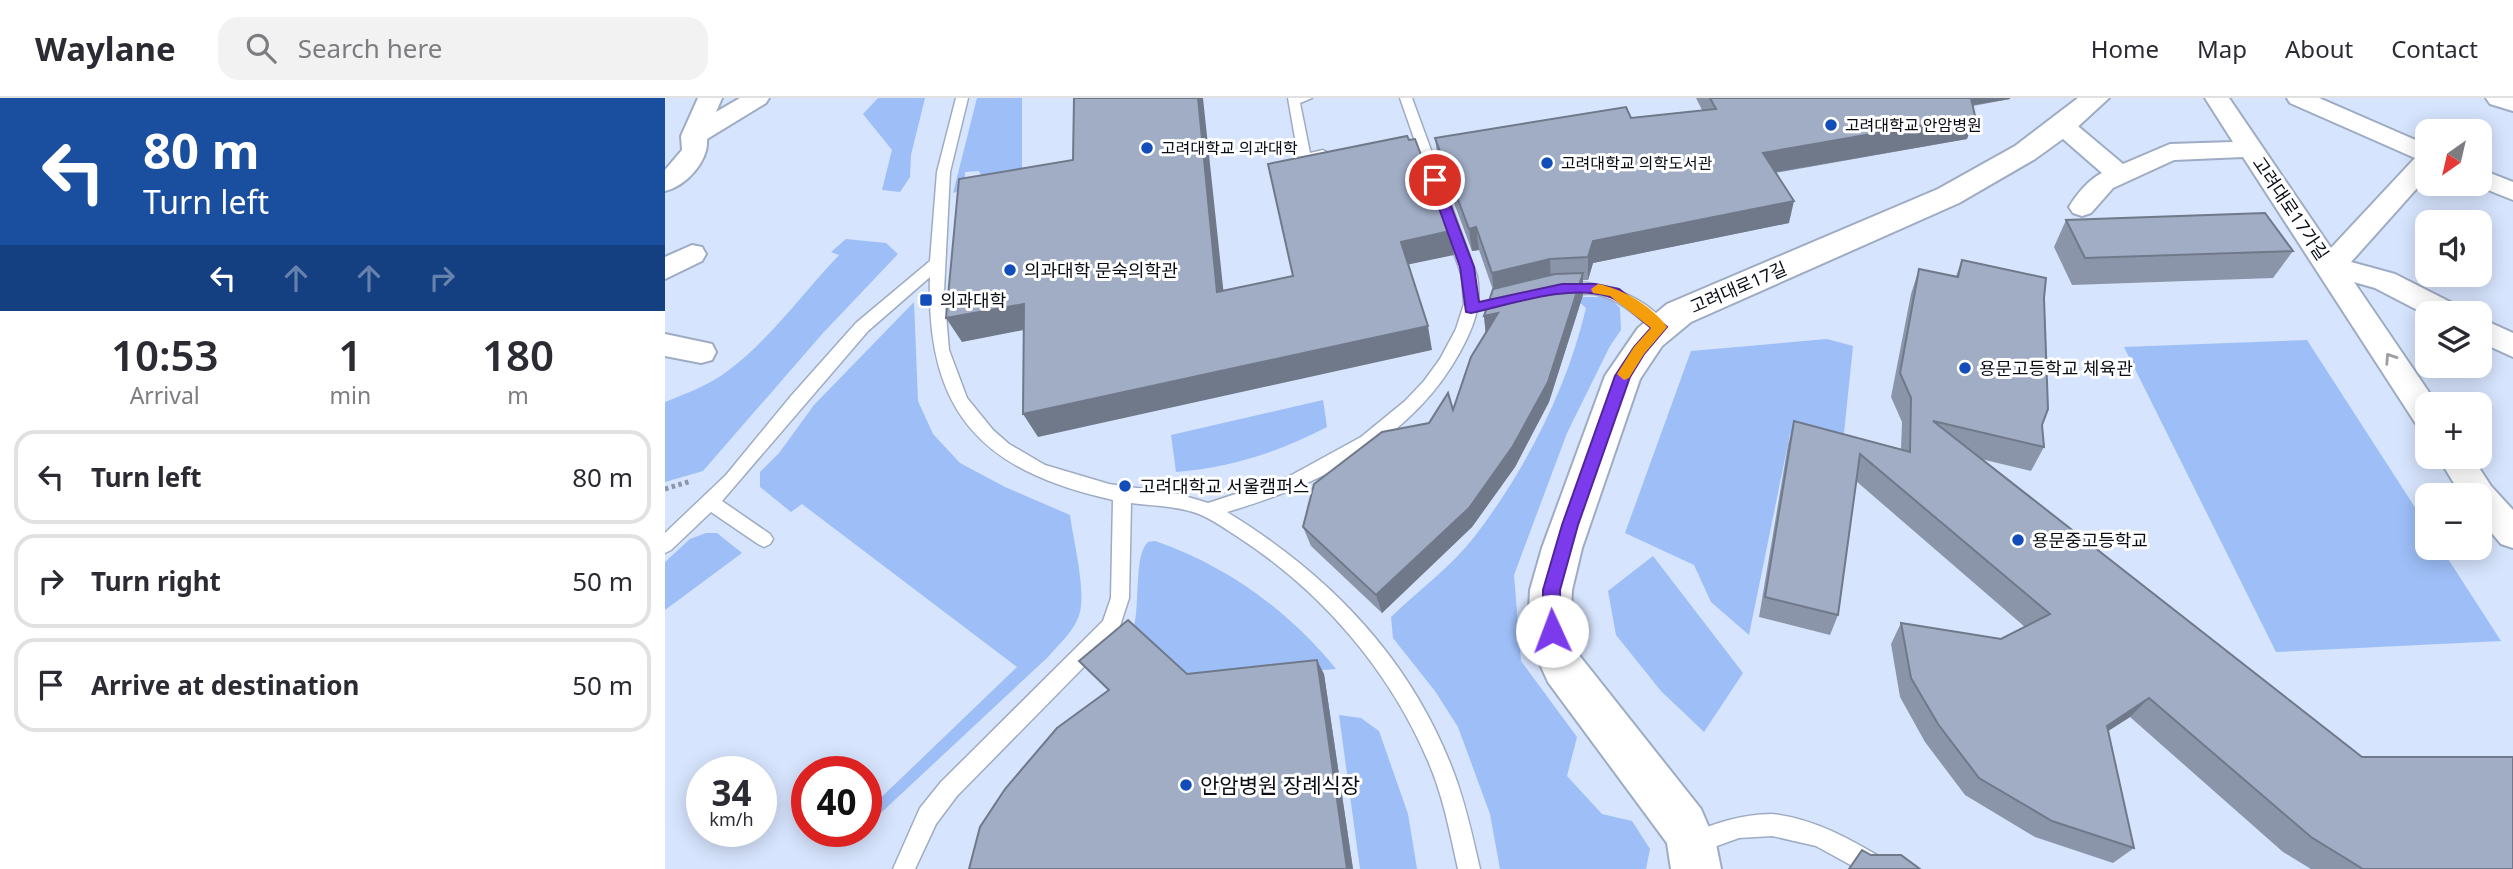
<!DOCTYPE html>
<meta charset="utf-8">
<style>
body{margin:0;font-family:"Noto Sans","Noto Sans KR",sans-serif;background:#f2f2f3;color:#2b2b33;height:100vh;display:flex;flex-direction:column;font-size:26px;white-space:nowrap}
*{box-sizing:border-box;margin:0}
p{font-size:23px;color:#7c7c81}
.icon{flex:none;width:38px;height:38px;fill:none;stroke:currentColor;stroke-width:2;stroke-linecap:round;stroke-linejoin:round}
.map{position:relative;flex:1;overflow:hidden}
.details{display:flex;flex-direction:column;background:#fff;width:665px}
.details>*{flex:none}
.banner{background:#1a4fa0;color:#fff;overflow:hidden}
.needle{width:46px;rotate:214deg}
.controls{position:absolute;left:1750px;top:21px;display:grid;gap:14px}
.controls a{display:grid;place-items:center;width:77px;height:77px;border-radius:14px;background:#fff;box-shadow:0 4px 18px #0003;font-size:35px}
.speed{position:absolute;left:21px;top:658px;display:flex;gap:14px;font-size:35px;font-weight:700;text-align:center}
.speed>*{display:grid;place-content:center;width:91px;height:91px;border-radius:50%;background:#fff;box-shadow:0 4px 18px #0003;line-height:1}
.speed small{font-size:18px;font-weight:400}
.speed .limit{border:10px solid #d22;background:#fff;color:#111}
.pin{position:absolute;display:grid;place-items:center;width:60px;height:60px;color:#fff;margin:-30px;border:4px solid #fff;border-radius:50%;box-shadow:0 2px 7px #0007}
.me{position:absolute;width:77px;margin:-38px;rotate:358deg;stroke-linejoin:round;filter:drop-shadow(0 0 5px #0008)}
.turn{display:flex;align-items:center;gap:24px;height:147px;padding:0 28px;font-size:32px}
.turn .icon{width:91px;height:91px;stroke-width:2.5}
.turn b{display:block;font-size:49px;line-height:60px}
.lanes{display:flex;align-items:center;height:66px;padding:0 28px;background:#0003;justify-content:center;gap:35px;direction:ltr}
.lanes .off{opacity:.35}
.eta{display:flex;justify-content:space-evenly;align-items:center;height:119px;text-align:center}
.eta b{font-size:42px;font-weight:600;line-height:49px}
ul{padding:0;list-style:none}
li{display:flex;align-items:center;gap:21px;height:94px;margin:0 14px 10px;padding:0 14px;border:4px solid #e1e1e2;border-radius:21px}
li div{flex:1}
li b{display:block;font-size:26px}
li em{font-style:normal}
header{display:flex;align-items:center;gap:42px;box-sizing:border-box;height:98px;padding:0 35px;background:#fff;border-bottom:2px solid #e1e1e2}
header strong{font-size:33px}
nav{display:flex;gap:38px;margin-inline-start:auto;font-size:24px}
.search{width:490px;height:63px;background:#f2f2f3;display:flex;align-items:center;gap:18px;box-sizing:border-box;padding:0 24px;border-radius:21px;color:#7c7c81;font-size:26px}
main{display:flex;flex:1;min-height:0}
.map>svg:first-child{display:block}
</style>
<header>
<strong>Waylane</strong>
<div class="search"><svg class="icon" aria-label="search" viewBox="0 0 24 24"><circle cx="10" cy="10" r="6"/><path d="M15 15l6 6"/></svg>Search here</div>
<nav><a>Home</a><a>Map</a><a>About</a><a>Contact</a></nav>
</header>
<main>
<section class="details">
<div class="banner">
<div class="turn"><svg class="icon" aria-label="left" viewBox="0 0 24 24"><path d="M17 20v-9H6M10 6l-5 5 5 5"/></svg><div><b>80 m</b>Turn left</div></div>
<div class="lanes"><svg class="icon" aria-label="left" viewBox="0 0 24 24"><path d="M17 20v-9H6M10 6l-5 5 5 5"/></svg><svg class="icon off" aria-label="ahead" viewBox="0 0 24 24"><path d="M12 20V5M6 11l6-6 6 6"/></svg><svg class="icon off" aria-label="ahead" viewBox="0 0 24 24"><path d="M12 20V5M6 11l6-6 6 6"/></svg><svg class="icon off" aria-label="right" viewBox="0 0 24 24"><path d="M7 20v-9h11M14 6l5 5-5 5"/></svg></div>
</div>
<div class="eta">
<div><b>10:53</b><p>Arrival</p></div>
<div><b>1</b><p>min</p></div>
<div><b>180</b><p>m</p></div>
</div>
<ul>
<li><svg class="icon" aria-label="left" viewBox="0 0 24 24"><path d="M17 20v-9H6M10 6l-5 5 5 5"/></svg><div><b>Turn left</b></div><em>80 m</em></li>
<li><svg class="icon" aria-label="right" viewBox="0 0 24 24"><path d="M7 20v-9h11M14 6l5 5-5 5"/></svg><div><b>Turn right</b></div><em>50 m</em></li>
<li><svg class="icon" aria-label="arrive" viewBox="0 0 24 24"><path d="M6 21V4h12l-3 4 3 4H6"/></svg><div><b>Arrive at destination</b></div><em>50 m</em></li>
</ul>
</section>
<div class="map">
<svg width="1848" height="771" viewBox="0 0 1848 771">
<rect width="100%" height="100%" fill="#d6e4fd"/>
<path fill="#9dbef7" d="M213,0H260L246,57L245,79L235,94L217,92L227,52L198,16Z
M312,0H357V81L321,89L314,73L300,74V91L288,95Z
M181,141L221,145L233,156L158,235L38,373L0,384V304C22,295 45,287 64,272C105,241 138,195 174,157L166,154Z
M916,199H939L948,203L955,210L956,232L945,248L902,335L849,477L856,563L912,639L902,678L937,716L967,723L985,751L981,771H835L825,716L793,629L770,593L728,540L726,519C753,493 787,468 810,438C861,371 902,291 921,210L914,204Z
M249,204L253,303L268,336L295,365L340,389L405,417C408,442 423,498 413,520C407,535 393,547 383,559L204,726L201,714L352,569L137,406L126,414L95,389V374L114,355L149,307Z
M1162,241L1188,248L1177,354L1125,336L1084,537L1046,504L1029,467L960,435L1026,253Z
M1642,242L1762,428V450H1776L1836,543L1611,554L1459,249Z
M658,302L662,329C614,354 565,370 511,374L506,337Z
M41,435H52L77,455L0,512V464L25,441Z
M490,443C561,467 624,513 671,571L530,582L469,528C475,506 469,456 483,444Z
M988,458L1078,575L1039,634L996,593L951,537L943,493Z
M674,617L696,620L714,633L743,716L752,771H695Z"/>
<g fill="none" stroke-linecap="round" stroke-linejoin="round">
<defs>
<path id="lane" d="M291,0H303L285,74L279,193L284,252L302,300L328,332L344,346L380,367L444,386L513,396L543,405L623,379L696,339L740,303L759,283L775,261L791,231L799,206L797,178L735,0H747L812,178C817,208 809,228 795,254C747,342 654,387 562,414C665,477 748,563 790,678C801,708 808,740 815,771H793C785,735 778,697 763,663C725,573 657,494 576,441C562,432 549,422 534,416C513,408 488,408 466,405L464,500L453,534L292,698L271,726L250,771H228L255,710L276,684L438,523L446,500L448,402C318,373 261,316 265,179L203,233L57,403L105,436L108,441L105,446L99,449L93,446L46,414L6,452L0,455V435L61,377L126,298L191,225L265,163L272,74Z
M623,0H647L635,5L645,55L658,52L665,56L663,59L634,63Z
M912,184C945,186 984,201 1003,229L995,235L989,233C972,218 953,200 929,196C917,194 895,201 887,191L895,186Z
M1107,716C1150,721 1185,741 1222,763L1225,771H1193L1151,748L1107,738L1074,740L1027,757L1019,754L1016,746L1019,738C1048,726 1076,716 1107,716Z"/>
<path id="street" d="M33,0H57L51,14L75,0H104L101,5L42,41C44,63 21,88 0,93V72L17,52L16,38Z
M1540,0H1564L1666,150L1750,60L1625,5L1622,0H1654L1762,47V79L1686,164L1730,176L1793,208L1798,215L1762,217L1710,190L1689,184L1772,306H1762V329L1751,326L1578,59L1509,62L1448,90L1426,115L1417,118L1408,115L1404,109C1411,97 1424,81 1437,75L1390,34L1387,29L1390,24L1399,21L1408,24L1458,66L1505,46L1568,44Z
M1815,71L1848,84V102L1808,86H1815Z
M27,147L37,149L41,156L37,163L0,181V159Z
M1815,220L1848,235V259L1815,244Z
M0,236L47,246L51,254L47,262L36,265L0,258Z
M1773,359H1807L1826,388L1848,412V450L1836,446L1815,421V397H1796Z"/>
<path id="secondary" d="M1413,0H1444L1406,35L1370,61L1294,105L1026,224L997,248L975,281L917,450L907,492L906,513L914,557L1036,711L1051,746L1056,771H1006L1002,745L883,584L869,553L864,513L865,492L877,450L940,278L973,230L1002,206L1273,91L1350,48Z
M1821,0H1848V13L1825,6Z"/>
</defs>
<use href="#lane" stroke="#9eacc3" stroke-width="3"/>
<use href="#street" stroke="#9eacc3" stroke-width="4"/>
<use href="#secondary" stroke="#9eacc3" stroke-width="4"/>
<path stroke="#8b95a8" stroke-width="5" stroke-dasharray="3.5 3.5" stroke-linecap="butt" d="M0,391L26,383"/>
<use href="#lane" fill="#fff" fill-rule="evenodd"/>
<use href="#street" fill="#fff" fill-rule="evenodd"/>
<use href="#secondary" fill="#fff" fill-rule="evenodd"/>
</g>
<path fill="#8a95a9" d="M1031,0H1345V1L1308,8L1302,41L1110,75L1124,125L928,165L923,182H918V197L884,304L850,369L807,429L717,515L646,448L638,429L764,325L788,312L821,235L819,218L828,192L814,152L807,153L773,62L770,40L1037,12Z
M1401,122L1628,153L1608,180L1407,187L1389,149Z
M1297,162L1379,200L1377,327L1379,349L1366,373L1316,361L1697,659L1848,771H1646L1618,754L1465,619L1443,633L1469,750L1448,765L1370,739L1300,697L1260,644L1235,599L1226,546L1236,525L1336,541L1360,529L1191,383L1173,517L1165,537L1094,519L1123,347L1129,323L1236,351L1237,324L1226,299L1246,196L1254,171L1291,178Z
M414,563L522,576H659L688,771H304L443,592Z"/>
<path fill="#70798a" d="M533,0H538L561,217L552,194Z
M1300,0H1345V1L1296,9Z
M1310,18L1302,41L1094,77L1098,55Z
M1129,103L1124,125L928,165L923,182V159L928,143Z
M811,129L814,152L807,153L804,131Z
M785,133L789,157L741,167L736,144Z
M885,161L886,183L829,197L827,175Z
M918,175V197L884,304L850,369L807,429L717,515L711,497Z
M359,206L374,229L297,244L281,220Z
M833,215L821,239L819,218Z
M763,228L767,252L373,339L358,316Z
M652,562L659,576L688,771H682Z
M1484,600L1465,619L1423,646L1442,628Z"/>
<path fill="#a0adc5" stroke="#70798a" stroke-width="2" d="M409,0H533L552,194L628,178L603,66L742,38L744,42L750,41L785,133L736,144L763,228L358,316L359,206L281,220L294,81L408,62Z
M1045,0H1306L1310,18L1098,55L1129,103L928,143L923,159L885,161L827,175L811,129L804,131L770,40L961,9L966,20L1051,11Z
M1600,115L1628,153L1420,160L1401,122Z
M1297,162L1381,180L1379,200L1383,311L1377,327L1379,349L1268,323L1697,659H1848V771H1698L1646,739L1484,600L1442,628L1469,750L1387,723L1314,680L1273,626L1246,580L1236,525L1336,541L1385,516L1195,356L1173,517L1100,499L1129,323L1245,354L1246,300L1235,275L1254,171L1293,179Z
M918,175L883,284L848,348L804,410L711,497L638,429L649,386L717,334L764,325L783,295L788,312L806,259L833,215L819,218L828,191L890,176Z
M463,522L522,576L652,562L682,771H304L315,729L340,691L392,630L444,592L414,563Z
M1197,752L1206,757H1236L1255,771H1184Z"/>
<defs><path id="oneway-chevron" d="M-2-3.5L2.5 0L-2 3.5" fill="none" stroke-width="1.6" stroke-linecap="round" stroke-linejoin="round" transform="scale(1.75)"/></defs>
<use stroke="#9d9ea1" href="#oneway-chevron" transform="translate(1725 260) rotate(-123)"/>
<path fill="#7c3aed" stroke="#51269a" stroke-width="2" d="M770,78L776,82L809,169L814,204L897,186H930L954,191L1002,229L979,256L965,279L913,427L895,492L896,533L893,539L887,541L881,539L878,533V492L897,427L950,278L969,249L986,230C973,220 957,202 942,198C904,186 844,207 806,215L801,214L795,169L764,82Z"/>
<path fill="#f59e0b" d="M933,186C958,191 987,208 1002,229L979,256L964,280L959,282L952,276L969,249L986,230L945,198L928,195L926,191Z"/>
<g fill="#124db9" stroke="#fff" stroke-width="2.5">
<circle cx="1166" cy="27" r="7"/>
<circle cx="482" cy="50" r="7"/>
<circle cx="882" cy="65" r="7"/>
<circle cx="345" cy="172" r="7"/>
<rect x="254" y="195" width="14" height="14" rx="3.5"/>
<circle cx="1300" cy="270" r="7"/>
<circle cx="460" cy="388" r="7"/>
<circle cx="1353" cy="442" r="7"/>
<circle cx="521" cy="687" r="7"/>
</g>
<g text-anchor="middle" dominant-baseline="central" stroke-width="6" stroke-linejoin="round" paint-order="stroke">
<g font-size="16" fill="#090d15" stroke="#fff" text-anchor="start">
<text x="1180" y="27">고려대학교 안암병원</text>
<text x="496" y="50">고려대학교 의과대학</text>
<text x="896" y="65">고려대학교 의학도서관</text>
</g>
<g font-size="18" fill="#090d15" stroke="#fff">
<text transform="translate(1626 110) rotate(56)">고려대로17가길</text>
<text transform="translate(1073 189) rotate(-23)">고려대로17길</text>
</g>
<g font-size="18" fill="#090d15" stroke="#fff" text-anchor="start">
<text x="359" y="172">의과대학 문숙의학관</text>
<text x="275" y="202">의과대학</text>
<text x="1314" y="270">용문고등학교 체육관</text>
<text x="474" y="388">고려대학교 서울캠퍼스</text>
<text x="1367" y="442">용문중고등학교</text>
</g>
<g font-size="21" fill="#090d15" stroke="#fff" text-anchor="start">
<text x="535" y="687">안암병원 장례식장</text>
</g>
</g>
</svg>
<div class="controls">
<a><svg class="needle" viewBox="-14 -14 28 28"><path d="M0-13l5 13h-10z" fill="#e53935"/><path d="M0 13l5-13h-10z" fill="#7c7c81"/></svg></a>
<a><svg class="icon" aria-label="sound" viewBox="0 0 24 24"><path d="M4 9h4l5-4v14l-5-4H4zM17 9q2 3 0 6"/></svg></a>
<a><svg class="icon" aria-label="layers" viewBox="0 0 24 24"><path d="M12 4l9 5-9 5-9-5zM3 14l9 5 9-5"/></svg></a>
<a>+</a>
<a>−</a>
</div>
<div class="speed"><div>34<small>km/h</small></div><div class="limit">40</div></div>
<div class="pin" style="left:770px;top:82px;background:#d93025"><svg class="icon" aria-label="arrive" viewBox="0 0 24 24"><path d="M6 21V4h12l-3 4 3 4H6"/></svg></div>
<svg class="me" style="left:887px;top:533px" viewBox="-20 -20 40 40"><circle r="19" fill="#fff"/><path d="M0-13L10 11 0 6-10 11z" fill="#7c3aed"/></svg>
</div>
</main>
